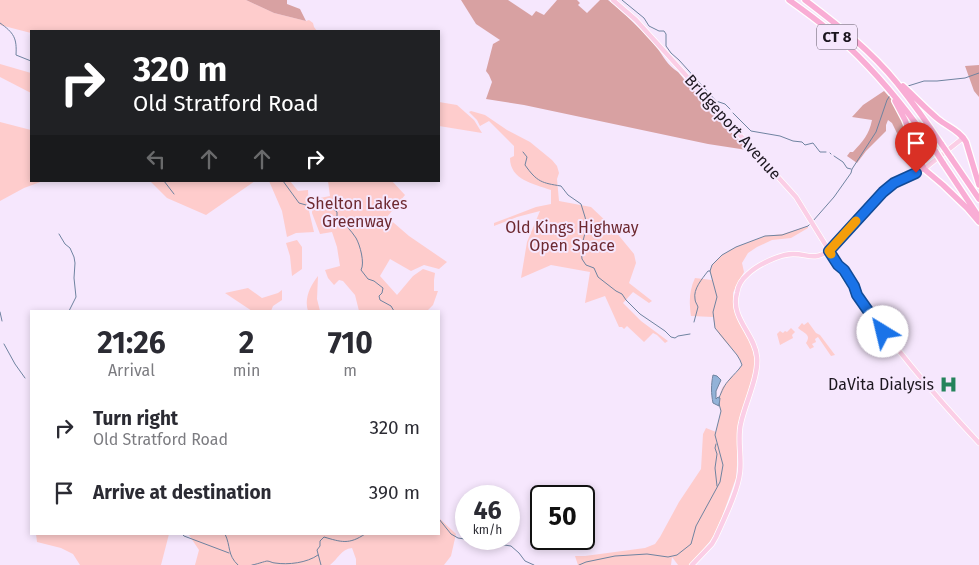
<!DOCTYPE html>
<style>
body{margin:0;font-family:"Fira Sans",sans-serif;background:#f2f2f3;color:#2b2b33;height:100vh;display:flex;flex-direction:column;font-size:19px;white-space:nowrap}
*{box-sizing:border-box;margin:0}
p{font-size:16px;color:#7c7c81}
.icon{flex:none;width:28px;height:28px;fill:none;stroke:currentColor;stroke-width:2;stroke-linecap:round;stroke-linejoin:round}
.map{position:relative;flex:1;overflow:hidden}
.panel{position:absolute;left:30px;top:310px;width:410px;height:225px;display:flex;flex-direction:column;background:#fff;border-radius:0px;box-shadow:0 2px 8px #0003}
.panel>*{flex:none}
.guide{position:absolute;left:30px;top:30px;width:410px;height:152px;border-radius:0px;box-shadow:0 2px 8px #0003;background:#202124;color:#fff;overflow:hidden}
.speed{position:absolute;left:455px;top:485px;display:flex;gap:10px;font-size:25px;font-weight:700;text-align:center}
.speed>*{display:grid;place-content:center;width:65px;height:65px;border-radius:50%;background:#fff;box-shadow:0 2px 8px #0003;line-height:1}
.speed small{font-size:12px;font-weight:400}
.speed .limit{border:2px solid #111;border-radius:8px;background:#fff;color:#111}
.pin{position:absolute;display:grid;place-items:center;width:42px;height:42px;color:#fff;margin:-51px -21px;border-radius:50% 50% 50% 0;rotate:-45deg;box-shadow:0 0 5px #0007}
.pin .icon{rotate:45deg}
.me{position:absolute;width:55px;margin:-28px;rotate:324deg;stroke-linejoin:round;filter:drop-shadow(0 0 4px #0008)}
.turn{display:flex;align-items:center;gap:18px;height:105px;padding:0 20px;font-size:22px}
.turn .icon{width:65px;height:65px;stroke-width:2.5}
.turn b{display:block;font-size:35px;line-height:42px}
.lanes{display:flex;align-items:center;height:48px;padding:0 20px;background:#0003;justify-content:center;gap:25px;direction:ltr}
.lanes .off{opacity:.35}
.eta{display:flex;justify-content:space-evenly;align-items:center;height:85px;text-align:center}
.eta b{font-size:30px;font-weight:700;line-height:35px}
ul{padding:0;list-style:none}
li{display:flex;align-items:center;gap:15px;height:65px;padding:0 20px}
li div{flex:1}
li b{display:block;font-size:19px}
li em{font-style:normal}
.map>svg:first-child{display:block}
</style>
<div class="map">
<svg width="979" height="565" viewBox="0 0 979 565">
<rect width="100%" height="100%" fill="#f6e7fd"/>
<path fill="#fecccc" d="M0,0H246L274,13L306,21L309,20L313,23L314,27L317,31H31V33L0,25Z
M0,64L31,73V93L0,77Z
M439,102L457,105L474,120L482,133L439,126Z
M471,111L485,115L507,130L530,142L552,160L557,166L559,173L557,179L559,201L591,207L611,226L634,254L636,263L629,283L652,301L649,303L633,292L623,303L641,321L668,341L665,343L657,335L653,333L644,342L627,326L624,329L622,327H619L605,296L585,303L590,272L551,265L521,278L527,242L540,211L517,217L494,226V223L536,207L551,204V190C534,184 510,180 510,158L514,156V146L489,121L480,126L477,120L469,112Z
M0,122L31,130V181H43L24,188L0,201Z
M150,181H255L206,215L167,198Z
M269,181H290L298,191L308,190L309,211L314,232L296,233L287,237L282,211Z
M328,181H392L405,195L387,217L409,236L447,262L439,269L424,265L411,271L390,259L380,276L397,295L413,276L423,269L435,273L434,280V291H438L433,305L427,311H359L355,295L343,281L339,280L334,285L328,278L325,270L340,266L337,247L332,232L320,234L312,213L313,197L320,198L330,196Z
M808,226V228L791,238L772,240L757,247L748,253L742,263L744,272L736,286L733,293L734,310L737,319L751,344L753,351L755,362L754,371L737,431V465L736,478L722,517L714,535L711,540L690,565H678L672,557L671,565H578L575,556H585L645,548L655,544L660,537L679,502L701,469L703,434L706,428L716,432L721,411L718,401L722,388L731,377L737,372L742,365C738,351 723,342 716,329C714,326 714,321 713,317L691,316C689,302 689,291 695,278L712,280L710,271L712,265L722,255L736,247L765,236L783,234Z
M297,240L302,247V269L292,276L290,256L286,243Z
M318,276L317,299L320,311H308C304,299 310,286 318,276Z
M248,288L262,298L278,293L282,290V300L273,306L271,311H252L225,293Z
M808,322L816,333L820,335L835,355L831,356L818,337L815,339L816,342L812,344L814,347L810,349L806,343C812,334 803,333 798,328L802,323L804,325Z
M791,328L795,332L792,335L793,338L780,345L777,334L780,331L783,333L785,331L787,332Z
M439,518L456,534L451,556L444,565H356V559L352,548C341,549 338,559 330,565H195L199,550L189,535L439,534Z
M36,534H169L161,565H80L73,554L61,548L37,542Z"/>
<path fill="#d8a1a2" d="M246,0H287V4L300,9L306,21L274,13Z
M461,0H508L532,16L536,11L544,15C548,10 553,5 557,0H577L580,3L578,5L587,13L600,0H608C625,14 642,30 657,48C664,57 667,65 678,72L727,130L735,135L747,150L708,144L524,105L486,99L492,82L489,75L486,71L493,44L500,40L476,24Z
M979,65V97L974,91L965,66Z
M884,91L894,102L920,162L919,167L914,168L892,123L888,120L886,125V131L866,151L857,163L847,156L850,152H853C863,141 869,135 872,120L852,117L863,105Z"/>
<path fill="#92b2d8" stroke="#6f83a0" d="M713,375L717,376L721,380L716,391V399L718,397L720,398L719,406L713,403C711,393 711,385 713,375Z"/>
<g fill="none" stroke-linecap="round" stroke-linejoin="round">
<path stroke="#6f83a0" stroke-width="1" d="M622,0L644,18L649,26L659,31H664L666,34V46L671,53L679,60L716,101L725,104L730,109
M0,23C14,33 17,38 16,55L31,61
M908,86L924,81H937L965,78L979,73
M733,113L751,131L780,136L793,141L802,142L805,145L813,143L820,152H826
M523,152L527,157L525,165C537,182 542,183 561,186L568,195L581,204L585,217L587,225L581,249L582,259L586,265L594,268L598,277L616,291L622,294L626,300L640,314L665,331L671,337L675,338L678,336L690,334
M830,153L831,154
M834,156L843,162L847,168L851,169
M164,181L174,194
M283,181L299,203L306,205
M314,204C318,205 322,204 325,205C329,206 335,210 337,212V216C343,223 351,230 356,238C360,245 365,263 361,270L368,279L374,281L383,288L382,293L379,296L380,300L391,306L394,311
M813,221L834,197L851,173L852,169L876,132L887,100L891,94
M59,234L65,244L70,248L74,257L75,263L74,278L76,297L69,311
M0,312L2,321
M694,322L698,307C697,304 695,302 695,299C693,289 702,279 708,271H710
M4,344L15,364L25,378
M719,398C722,391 724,385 730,379C734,374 738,371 742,365L740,360L737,355L715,328L713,312L717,297L710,271L712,265L722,255L736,247L765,236L782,235L808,226L810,224
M716,444L715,448L717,454L715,468L717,486
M439,519L451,534L458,538L511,546L519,553L525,561L534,565
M182,534L184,536L229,553
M225,534C231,546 227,555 238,565
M252,565C254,565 266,561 267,561C270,561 272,563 275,563C288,565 307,563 318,555
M321,565L317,550L320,546V541L324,537C341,542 349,545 365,534
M579,565L586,562L615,556L647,554L668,557L677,555L691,544L696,526L720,482L723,465L715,435L721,411L719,404"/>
<defs>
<path id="major" d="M613,0L636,20L796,197L838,265C842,277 852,287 859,297C895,349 936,397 979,443
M839,266L844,270L855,288
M692,565L712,544L716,537C724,519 738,491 740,472C742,456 737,439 741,423C745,404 759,376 757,357C755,334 730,318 737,293C738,285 742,279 748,274C757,265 780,254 793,254C809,254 812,261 829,251L886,189L894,183L924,169L963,138"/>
<path id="highway" d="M789,0C813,17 837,35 858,56C887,85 913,118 936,152
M805,0C838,25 871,51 897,83C913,103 928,124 942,145
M903,86C915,97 926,109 938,119C948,127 960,131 966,142L979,185
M895,101L905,120L924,169L943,185L967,208L979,222
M951,158L979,199
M943,163L979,217"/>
</defs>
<use href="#major" stroke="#fff" stroke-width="6"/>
<use href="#highway" stroke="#fff" stroke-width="8"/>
<use href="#major" stroke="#fbcee6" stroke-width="4.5"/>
<use href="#highway" stroke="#f9add5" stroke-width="5.5"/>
<defs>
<path id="highway-bridge" d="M942,145L951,158
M936,152L943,163"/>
</defs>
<use href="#highway-bridge" stroke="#fff" stroke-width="8" stroke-linecap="butt"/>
<use href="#highway-bridge" stroke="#f9add5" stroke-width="5.5"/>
</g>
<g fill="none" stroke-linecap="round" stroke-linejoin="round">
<defs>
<path id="route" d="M883,332L857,295L854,286L844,270L838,265L829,251L883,192L894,183L916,173"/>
</defs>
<use href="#route" stroke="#114b97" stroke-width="12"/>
<use href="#route" stroke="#1a73e8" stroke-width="9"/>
<path stroke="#f59e0b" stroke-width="9" d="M831,254L829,251L856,221"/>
</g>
<defs>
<symbol id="hospital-bare" viewBox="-9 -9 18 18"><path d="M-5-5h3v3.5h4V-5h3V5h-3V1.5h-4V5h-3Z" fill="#24835b" stroke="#f6e7fd" stroke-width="2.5" paint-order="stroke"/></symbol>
</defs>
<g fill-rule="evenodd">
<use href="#hospital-bare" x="936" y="372" width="25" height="25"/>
</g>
<g text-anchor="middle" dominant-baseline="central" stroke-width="4" stroke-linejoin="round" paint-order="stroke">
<rect fill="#f6e7fd" stroke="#5d5562" stroke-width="1" x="817" y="24.5" width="40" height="25" rx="4"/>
<g font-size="15" font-weight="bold" fill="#1c161f">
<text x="837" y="37">CT 8</text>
</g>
<g font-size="16" fill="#1c161f" stroke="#f6e7fd">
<text transform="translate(733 127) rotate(48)">Bridgeport Avenue</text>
</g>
<g font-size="16" fill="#6d2930" stroke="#f6e7fd">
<text x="357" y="203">Shelton Lakes<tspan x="357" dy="18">Greenway</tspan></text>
<text x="572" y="227">Old Kings Highway<tspan x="572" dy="18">Open Space</tspan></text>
</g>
<g font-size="16" fill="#1c161f" stroke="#f6e7fd" text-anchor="end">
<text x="934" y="384">DaVita Dialysis</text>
</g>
</g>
</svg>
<div class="speed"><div>46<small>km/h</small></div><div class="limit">50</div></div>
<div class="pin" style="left:916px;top:173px;background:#d93025"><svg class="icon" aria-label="arrive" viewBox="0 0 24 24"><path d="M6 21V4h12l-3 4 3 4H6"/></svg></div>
<svg class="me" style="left:883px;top:332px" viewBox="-20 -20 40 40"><circle r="19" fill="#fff"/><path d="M0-13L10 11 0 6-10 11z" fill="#1a73e8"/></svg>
<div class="guide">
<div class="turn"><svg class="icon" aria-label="right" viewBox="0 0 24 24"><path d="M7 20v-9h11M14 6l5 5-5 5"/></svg><div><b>320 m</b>Old Stratford Road</div></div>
<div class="lanes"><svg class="icon off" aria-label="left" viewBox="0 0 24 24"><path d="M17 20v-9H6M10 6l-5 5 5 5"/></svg><svg class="icon off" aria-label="ahead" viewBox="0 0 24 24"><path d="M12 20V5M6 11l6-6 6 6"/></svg><svg class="icon off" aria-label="ahead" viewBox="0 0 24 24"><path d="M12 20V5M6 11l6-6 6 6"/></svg><svg class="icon" aria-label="right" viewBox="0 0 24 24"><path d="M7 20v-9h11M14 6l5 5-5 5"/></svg></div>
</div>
<section class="panel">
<div class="eta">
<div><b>21:26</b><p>Arrival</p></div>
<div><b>2</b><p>min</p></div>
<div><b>710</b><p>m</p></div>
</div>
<ul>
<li><svg class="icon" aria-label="right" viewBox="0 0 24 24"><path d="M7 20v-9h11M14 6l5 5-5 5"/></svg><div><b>Turn right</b><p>Old Stratford Road</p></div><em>320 m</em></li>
<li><svg class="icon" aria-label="arrive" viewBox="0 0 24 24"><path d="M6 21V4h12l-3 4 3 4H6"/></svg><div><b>Arrive at destination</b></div><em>390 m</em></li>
</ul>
</section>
</div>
